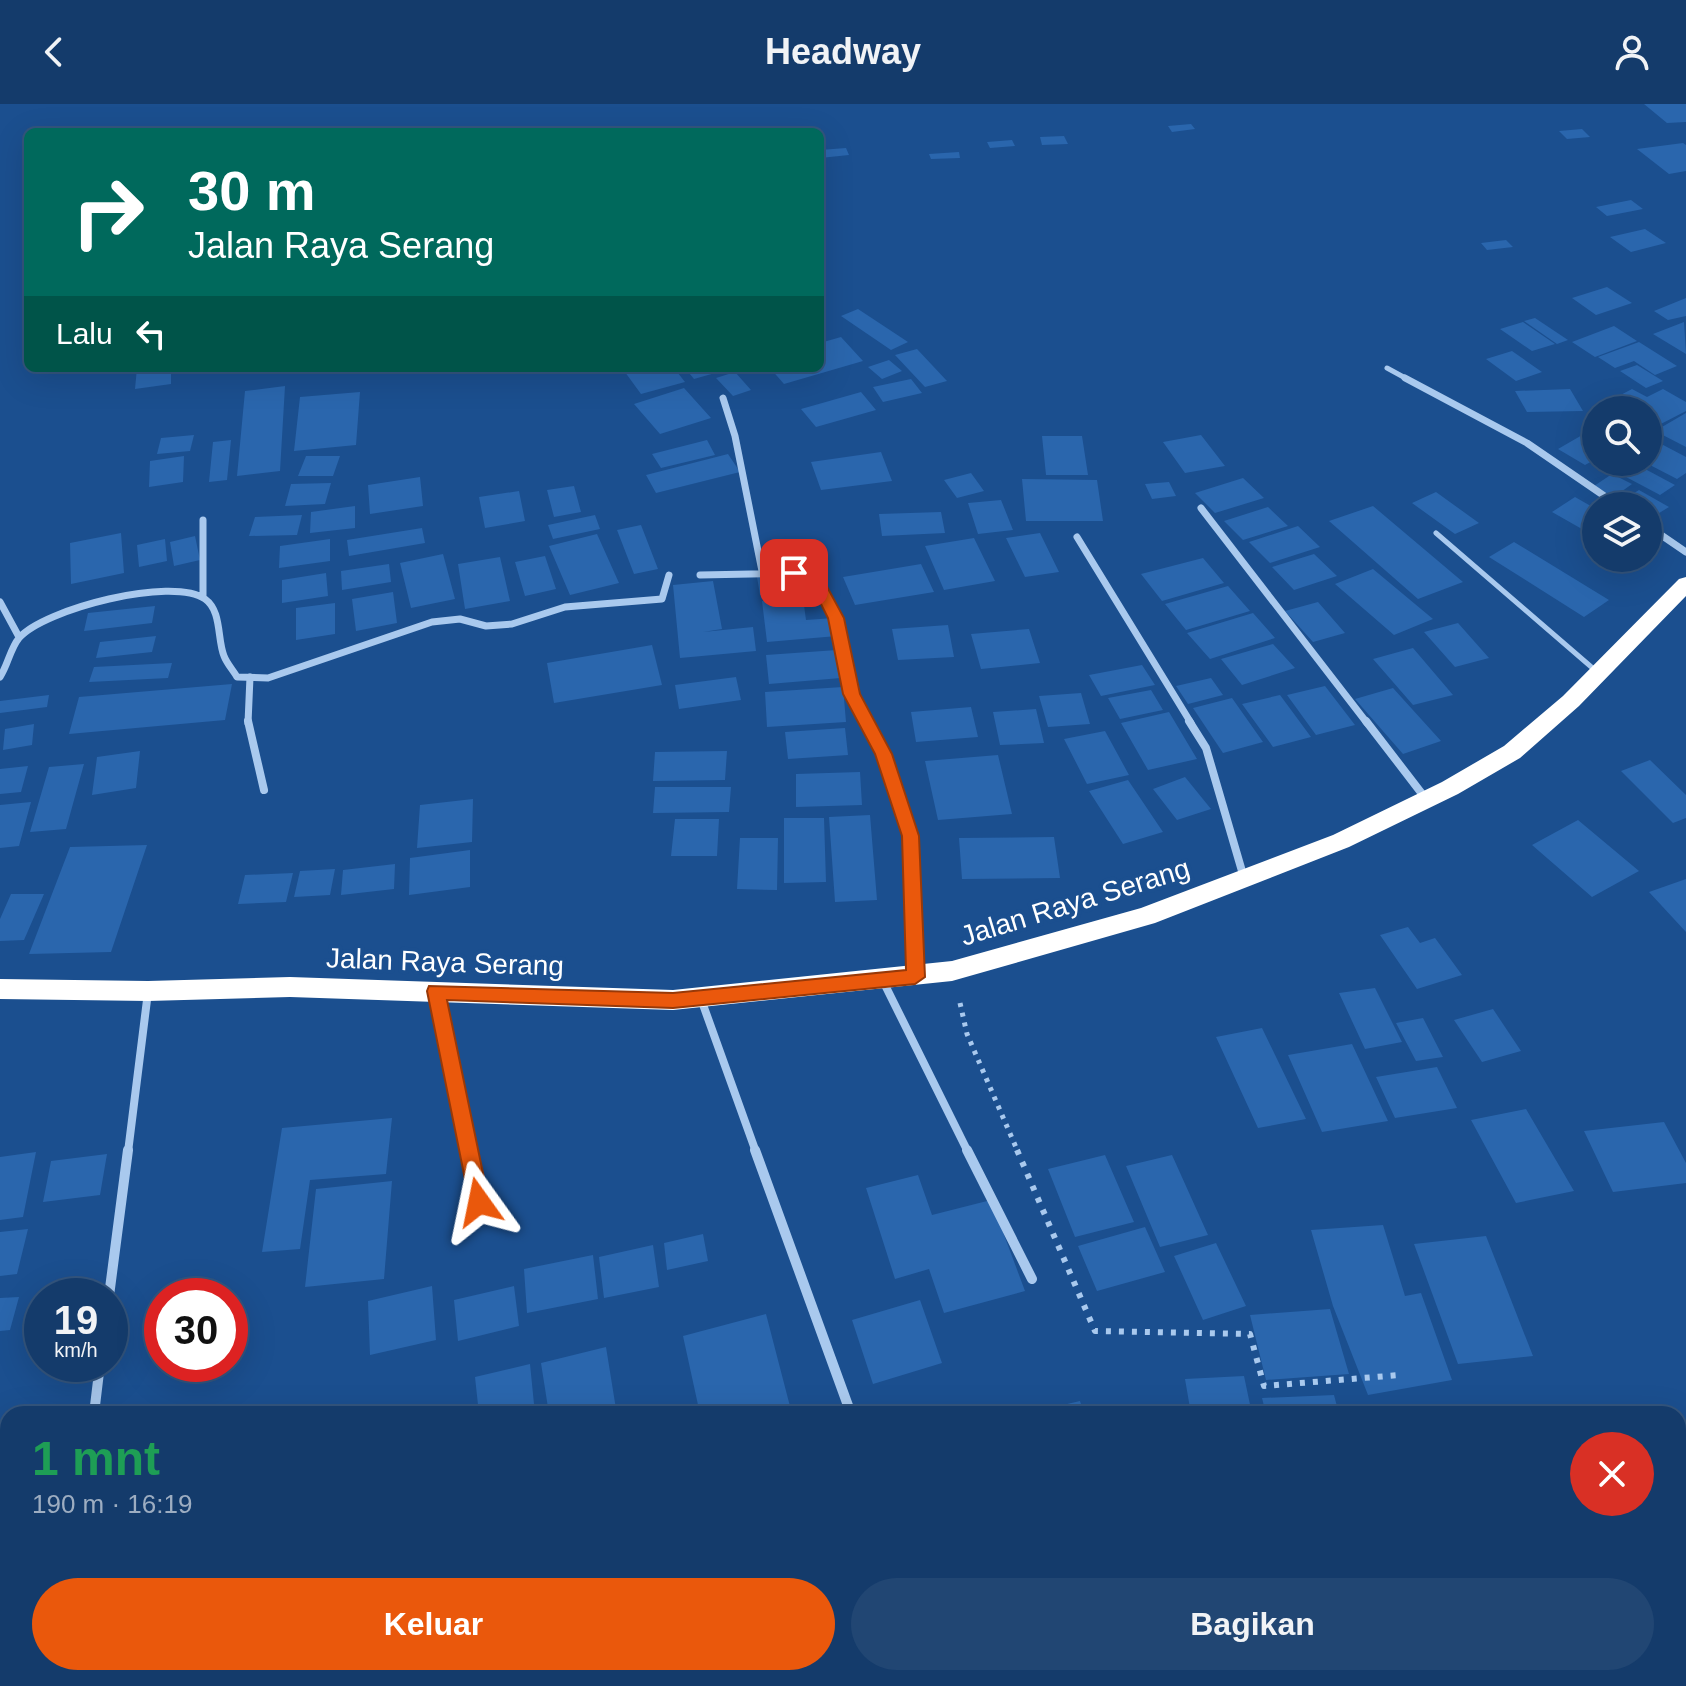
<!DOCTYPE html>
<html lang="id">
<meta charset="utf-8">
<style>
body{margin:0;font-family:Helvetica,sans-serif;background:#214673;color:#f1f3f6;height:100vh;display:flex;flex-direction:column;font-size:30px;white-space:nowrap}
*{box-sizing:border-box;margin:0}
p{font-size:26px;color:#9dadc1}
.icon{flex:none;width:44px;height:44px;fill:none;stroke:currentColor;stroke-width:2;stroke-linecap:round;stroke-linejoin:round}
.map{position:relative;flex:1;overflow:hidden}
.drawer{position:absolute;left:0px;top:1302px;width:1686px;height:280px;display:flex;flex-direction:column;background:#143b6b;border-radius:24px 24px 0 0;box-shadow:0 8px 32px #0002,0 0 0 2px #33557e}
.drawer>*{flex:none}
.top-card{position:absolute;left:24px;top:24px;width:800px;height:244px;border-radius:12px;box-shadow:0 8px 32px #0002,0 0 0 2px #33557e;background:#00695c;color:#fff;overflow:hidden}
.fabs{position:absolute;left:1582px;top:292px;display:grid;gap:16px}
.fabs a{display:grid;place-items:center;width:80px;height:80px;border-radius:50%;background:#143b6b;box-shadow:0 8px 32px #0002,0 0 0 2px #33557e;font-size:40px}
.speed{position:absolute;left:24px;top:1174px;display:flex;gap:16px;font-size:40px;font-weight:700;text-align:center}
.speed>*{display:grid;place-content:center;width:104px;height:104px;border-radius:50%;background:#143b6b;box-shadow:0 8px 32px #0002,0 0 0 2px #33557e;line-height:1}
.speed small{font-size:20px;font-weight:400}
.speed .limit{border:12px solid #d22;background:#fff;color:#111}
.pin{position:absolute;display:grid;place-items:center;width:68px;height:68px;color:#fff;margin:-34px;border-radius:16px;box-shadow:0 4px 12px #0006}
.me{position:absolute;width:88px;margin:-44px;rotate:348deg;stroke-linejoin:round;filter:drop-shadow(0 0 6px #0008)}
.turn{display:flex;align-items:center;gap:28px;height:168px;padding:0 32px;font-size:36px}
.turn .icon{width:104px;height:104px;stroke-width:2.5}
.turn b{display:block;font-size:56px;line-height:68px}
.then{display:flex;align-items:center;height:76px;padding:0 32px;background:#0003;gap:16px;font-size:30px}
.round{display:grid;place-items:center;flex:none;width:84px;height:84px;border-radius:42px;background:#214673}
.head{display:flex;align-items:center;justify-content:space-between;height:136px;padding:0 32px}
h1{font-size:48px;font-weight:600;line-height:60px;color:#1e9e55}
.cta{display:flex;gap:16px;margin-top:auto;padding:16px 32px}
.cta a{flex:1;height:92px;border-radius:48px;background:#ea580c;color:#fff;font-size:32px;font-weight:600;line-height:92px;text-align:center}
.cta a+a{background:#214673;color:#f1f3f6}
header{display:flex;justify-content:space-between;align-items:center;height:104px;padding:0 32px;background:#143b6b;font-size:36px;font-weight:600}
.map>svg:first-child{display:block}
</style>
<header><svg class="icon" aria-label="back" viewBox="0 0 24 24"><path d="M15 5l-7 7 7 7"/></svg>Headway<svg class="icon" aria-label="person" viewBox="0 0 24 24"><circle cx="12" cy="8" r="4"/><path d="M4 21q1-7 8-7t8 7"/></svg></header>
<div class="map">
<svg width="1686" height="1582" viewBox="0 0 1686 1582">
<rect width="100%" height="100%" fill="#1b4f8f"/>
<path fill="#2a66ad" d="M1644,0H1686V18L1667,19Z
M1191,20L1195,25L1172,28L1168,22Z
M1582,25L1590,33L1567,35L1559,27Z
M1064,32L1068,40L1042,41L1040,33Z
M1012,36L1015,42L990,44L987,38Z
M1683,39L1686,41V67L1669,70L1637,45Z
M846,44L849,51L820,54V46Z
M959,48L960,54L931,55L929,50Z
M1631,96L1643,105L1607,112L1596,103Z
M1645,125L1666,139L1631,148L1610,133Z
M1506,136L1513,143L1487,146L1481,139Z
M1607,183L1632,199L1596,211L1572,194Z
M1686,194V212L1668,216L1654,207Z
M858,205L908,238L891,246L841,212Z
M1535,214L1568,236L1557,240L1524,217Z
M1523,218L1555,240L1532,247L1500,225Z
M1684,218L1686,250L1653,230Z
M1614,222L1637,237L1595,253L1572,238Z
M841,233L863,257L784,280L770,264H820V239Z
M1639,238L1677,262L1655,271L1634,257L1615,264L1598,253Z
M917,245L947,277L925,283L895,251Z
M1512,247L1542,268L1516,277L1486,255Z
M889,256L902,267L882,275L868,263Z
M1637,261L1663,277L1646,284L1620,267Z
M137,264H171V280L135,285Z
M622,264H674L685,278L641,290Z
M685,264H729V265L694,275Z
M735,268L751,286L733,292L716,274Z
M911,275L922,289L883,298L873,283Z
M285,282L280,367L237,372L245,287Z
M684,284L711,314L660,330L634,300Z
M1570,285L1583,307L1527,308L1515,287Z
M1632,285L1647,293L1663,285L1686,298V307L1657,322L1648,317V306H1628L1613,295Z
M360,288L356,341L294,347L300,293Z
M861,288L876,306L816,323L801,305Z
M1686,309V343L1655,327Z
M1596,323V355L1585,361L1558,345Z
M194,331L190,347L157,350L161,334Z
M1201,331L1225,362L1185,369L1163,338Z
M1042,332H1082L1088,371H1046Z
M1648,333L1686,353V369L1677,375L1648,360Z
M231,336L227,376L209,378L213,338Z
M707,336L715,351L661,364L652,350Z
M881,348L892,377L821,386L811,358Z
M728,350L740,368L656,389L646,371Z
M184,352L183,378L149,383L150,357Z
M306,352H340L333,372H298Z
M1622,358H1632L1675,381L1660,391L1611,365Z
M971,369L984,387L957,394L944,376Z
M1612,370L1632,380L1614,393L1594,382Z
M420,373L423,402L370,410L368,381Z
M1243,374L1264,394L1215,409L1195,389Z
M1022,375L1097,376L1103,417H1026Z
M1169,378L1176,392L1152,395L1145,380Z
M331,379L325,400L285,402L291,380Z
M574,382L581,408L554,413L547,386Z
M1639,386L1669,403L1651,414L1648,412V402H1630L1621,397Z
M519,387L525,417L485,424L479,393Z
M1436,388L1479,419L1455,430L1412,399Z
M1575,393L1596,405V433L1552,408Z
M1001,396L1013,426L978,430L968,399Z
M355,402V424L310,429L311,408Z
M1373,402L1463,478L1418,495L1329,417Z
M1268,403L1288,422L1243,436L1224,417Z
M941,408L945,429L882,432L879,410Z
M302,411L297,431L249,432L255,413Z
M595,411L600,425L553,435L548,421Z
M641,421L658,465L634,470L617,426Z
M1298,422L1320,443L1270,459L1249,438Z
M422,424L425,439L349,452L347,436Z
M121,429L124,469L71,480L70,439Z
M1040,429L1059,468L1025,473L1006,434Z
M597,430L619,479L570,491L549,442Z
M195,432L200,456L174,462L170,438Z
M974,434L995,477L944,486L925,442Z
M165,435L167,457L139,463L137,441Z
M330,435V457L279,464L280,442Z
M1514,438L1609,496L1584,513L1489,453Z
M443,450L455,495L411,504L400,459Z
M1314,450L1337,472L1294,486L1272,463Z
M545,452L556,485L525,492L515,458Z
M500,453L510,497L465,505L458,460Z
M1203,454L1224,479L1162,497L1141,470Z
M389,460L391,478L342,486L341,467Z
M921,460L934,488L855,501L843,473Z
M1373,465L1433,515L1394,531L1335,480Z
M326,469L328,492L282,499V476Z
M789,470L792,488L760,491L757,473Z
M713,477L722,525L703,528L753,523L756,547L680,554L673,481Z
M1228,482L1250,507L1186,526L1165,500Z
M393,488L397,519L356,527L352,495Z
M803,494L806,516L834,514L837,532L767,538L762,497Z
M1318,498L1345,529L1313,538L1285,507Z
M335,499V530L296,536V504Z
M155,502L152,519L84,527L88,509Z
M1253,509L1275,534L1210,555L1187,529Z
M1458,519L1489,554L1455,563L1424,528Z
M948,521L954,553L898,556L892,525Z
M1029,525L1040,559L981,565L971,530Z
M156,532L152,548L96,554L100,538Z
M1273,540L1295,564L1242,581L1221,555Z
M652,541L662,581L554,599L547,559Z
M1413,544L1453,591L1413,601L1373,555Z
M837,546L841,574L769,580L766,551Z
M172,559L168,574L89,578L94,563Z
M1142,561L1155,581L1101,592L1089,571Z
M736,573L741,596L679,605L675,581Z
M1211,574L1223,591L1188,600L1176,582Z
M232,580L225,616L69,630L79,593Z
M1325,582L1355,621L1316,631L1287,591Z
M843,583L846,618L767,623L765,588Z
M1393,584L1441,637L1403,650L1355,595Z
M1151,586L1163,606L1120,615L1108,594Z
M1081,589L1090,620L1048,623L1039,592Z
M49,591L47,603L0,609V597Z
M1280,591L1311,633L1273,643L1242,600Z
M1232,594L1263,638L1223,649L1193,604Z
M971,603L978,633L916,638L911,608Z
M1036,605L1044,639L1000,641L993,608Z
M1169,608L1197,655L1148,666L1121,619Z
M34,620L32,641L3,646L5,625Z
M845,624L848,651L788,655L785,628Z
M1105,627L1129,671L1087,680L1064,635Z
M140,647L136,684L92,691L97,653Z
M727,647L725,676L653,677L655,648Z
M998,651L1012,710L938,716L925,657Z
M1650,656L1686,691V714L1673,719L1621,667Z
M84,660L66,725L30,728L49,663Z
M28,662L21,688L0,690V665Z
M860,668L862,701L796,703V670Z
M1185,673L1211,705L1177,716L1153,685Z
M1128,676L1163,728L1123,740L1089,687Z
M655,683H731L729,708L653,709Z
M473,695L472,738L417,744L420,701Z
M31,698L19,742L0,744V701Z
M870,711L877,796L835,798L829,713Z
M784,714H824L826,778L784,779Z
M675,715H719L717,752H671Z
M1578,716L1639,767L1592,793L1532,741Z
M1054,733L1060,774L962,775L959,734Z
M740,734H778L777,786L737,785Z
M147,741L111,848L29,850L70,743Z
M470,746V783L409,791L410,754Z
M395,760L394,785L341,791L343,766Z
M335,765L330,791L294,793L300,767Z
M293,769L286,798L238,800L245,771Z
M1686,775V828L1649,788Z
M11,790H44L24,836L0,837V815Z
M1408,823L1420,839L1435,834L1462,871L1417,885L1380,831Z
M1375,884L1402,938L1365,945L1339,889Z
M1493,905L1521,947L1482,958L1454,916Z
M1423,914L1443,953L1416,957L1396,919Z
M1262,924L1306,1015L1258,1024L1216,933Z
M1352,940L1388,1017L1322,1028L1288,951Z
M1437,963L1457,1004L1395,1014L1376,973Z
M1526,1005L1574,1087L1516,1099L1471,1016Z
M392,1014L386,1070L310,1076L300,1145L262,1148L282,1024Z
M1664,1018L1686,1059V1079L1613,1088L1584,1027Z
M36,1048L23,1113L0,1116V1053Z
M107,1050L100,1091L43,1098L51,1057Z
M1105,1051L1134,1118L1075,1133L1048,1065Z
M1172,1051L1208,1131L1160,1143L1126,1062Z
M918,1071L932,1111L991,1096L1025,1187L944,1209L929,1165L895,1175L866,1084Z
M392,1077L384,1175L305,1183L316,1085Z
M1383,1121L1405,1192L1421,1189L1452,1276L1368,1291L1333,1202L1311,1126Z
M1145,1123L1165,1168L1097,1187L1078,1142Z
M28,1125L17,1170L0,1172V1128Z
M703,1130L708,1157L667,1166L664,1139Z
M1486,1132L1533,1252L1458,1260L1414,1140Z
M1216,1139L1246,1202L1203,1216L1174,1152Z
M653,1141L659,1183L604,1194L599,1153Z
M593,1151L598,1195L527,1209L524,1165Z
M432,1182L436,1236L370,1251L368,1197Z
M514,1182L519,1222L458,1237L454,1196Z
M19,1193L10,1226L0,1227V1194Z
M920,1196L942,1259L873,1280L852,1216Z
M1330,1205L1349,1270L1266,1276L1250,1211Z
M766,1210L792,1310H700L683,1232Z
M606,1243L616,1305L594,1310H549L541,1259Z
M530,1260L535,1310H479L475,1273Z
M1244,1272L1252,1310H1191L1185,1275Z
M1334,1291L1339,1310H1266L1262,1294Z
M1080,1297L1084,1310H1029V1309Z
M8,1337V1404L0,1406V1341Z
M8,1528V1554L3,1582H0V1530Z
M863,1574H980L982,1582H866Z"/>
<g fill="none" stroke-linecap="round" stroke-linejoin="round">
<path stroke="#a9c9ee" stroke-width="5" stroke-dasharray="4 6" stroke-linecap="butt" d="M960,899L967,930L1018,1048"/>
<path stroke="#a9c9ee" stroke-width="6" stroke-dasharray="5 8" stroke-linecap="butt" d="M1017,1046L1095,1227L1250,1230L1264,1282L1400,1271"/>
<path stroke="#a9c9ee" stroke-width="5" d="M1436,429L1596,567"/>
<path stroke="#a9c9ee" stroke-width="5" d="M1387,264L1409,276"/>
<path stroke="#a9c9ee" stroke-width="7" d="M1405,274L1527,339L1619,402
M723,294L735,332L762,467
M1201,404L1367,619
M203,416V492
M1648,422L1686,448
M1077,433L1191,619
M700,471L794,469L820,482L836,514L852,590L867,619
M0,498L19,533
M0,573C8,561 10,545 19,534C44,505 172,472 205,495C222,507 217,535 224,552C227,560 233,566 237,573L268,574L432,518L460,515L486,522L512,520L565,503L662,495L669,471
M248,619L250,573"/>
<path stroke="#a9c9ee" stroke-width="8" d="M248,617L264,686
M866,617L884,650L910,732L915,872
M1189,617L1206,644L1244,774
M1366,617L1426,695
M882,875L968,1048
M436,888L469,1048
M701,895L756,1048
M128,1048L148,888"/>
<path stroke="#a9c9ee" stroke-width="10" d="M468,1046L479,1098
M755,1046L850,1307
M967,1046L1032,1175
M109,1192L128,1046
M94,1310L100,1260
M59,1574V1582"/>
<path fill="#fff" fill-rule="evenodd" d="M1686,473V492L1579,602L1520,654L1458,690L1349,743L1155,819L952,877L673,906L290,893L148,897L0,895V875L148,877L290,873L673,886L952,857L1141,804L1333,731L1442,678L1504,642L1563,592L1679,475Z"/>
</g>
<path fill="#ea580c" stroke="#983908" stroke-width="2" d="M794,464L825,479L844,514L860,590L892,650L919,732L925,873L915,880L673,904L447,896L489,1098L486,1105L479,1108L471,1105L427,887L429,882L673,889L906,866L902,732L875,650L843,590L828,514L814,486L789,473L787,469Z"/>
<g text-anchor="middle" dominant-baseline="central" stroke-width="8" stroke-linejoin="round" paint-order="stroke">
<g font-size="28" fill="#fff" stroke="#1b4f8f">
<text transform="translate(1075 798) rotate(-17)">Jalan Raya Serang</text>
<text transform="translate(445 858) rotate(2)">Jalan Raya Serang</text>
</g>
</g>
</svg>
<div class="fabs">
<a><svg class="icon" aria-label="search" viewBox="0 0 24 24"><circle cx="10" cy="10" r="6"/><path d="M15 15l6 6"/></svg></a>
<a><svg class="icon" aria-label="layers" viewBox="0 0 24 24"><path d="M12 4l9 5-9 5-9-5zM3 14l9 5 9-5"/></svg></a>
</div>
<div class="speed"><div>19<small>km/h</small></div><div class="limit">30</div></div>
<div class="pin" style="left:794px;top:469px;background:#d93025"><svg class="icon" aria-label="arrive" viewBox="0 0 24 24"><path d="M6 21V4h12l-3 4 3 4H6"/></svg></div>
<svg class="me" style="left:479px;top:1098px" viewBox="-20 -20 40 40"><path d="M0-17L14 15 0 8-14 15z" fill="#ea580c" stroke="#fff" stroke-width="4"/></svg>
<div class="top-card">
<div class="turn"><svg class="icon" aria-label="right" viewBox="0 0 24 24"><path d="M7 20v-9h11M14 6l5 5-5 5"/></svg><div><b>30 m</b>Jalan Raya Serang</div></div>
<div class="then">Lalu<svg class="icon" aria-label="left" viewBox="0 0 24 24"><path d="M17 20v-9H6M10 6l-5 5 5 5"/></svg></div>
</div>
<section class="drawer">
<div class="head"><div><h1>1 mnt</h1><p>190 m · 16:19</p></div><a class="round" style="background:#d93025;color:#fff"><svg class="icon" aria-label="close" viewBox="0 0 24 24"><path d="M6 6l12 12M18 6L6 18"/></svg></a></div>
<div class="cta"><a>Keluar</a><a>Bagikan</a></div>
</section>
</div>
